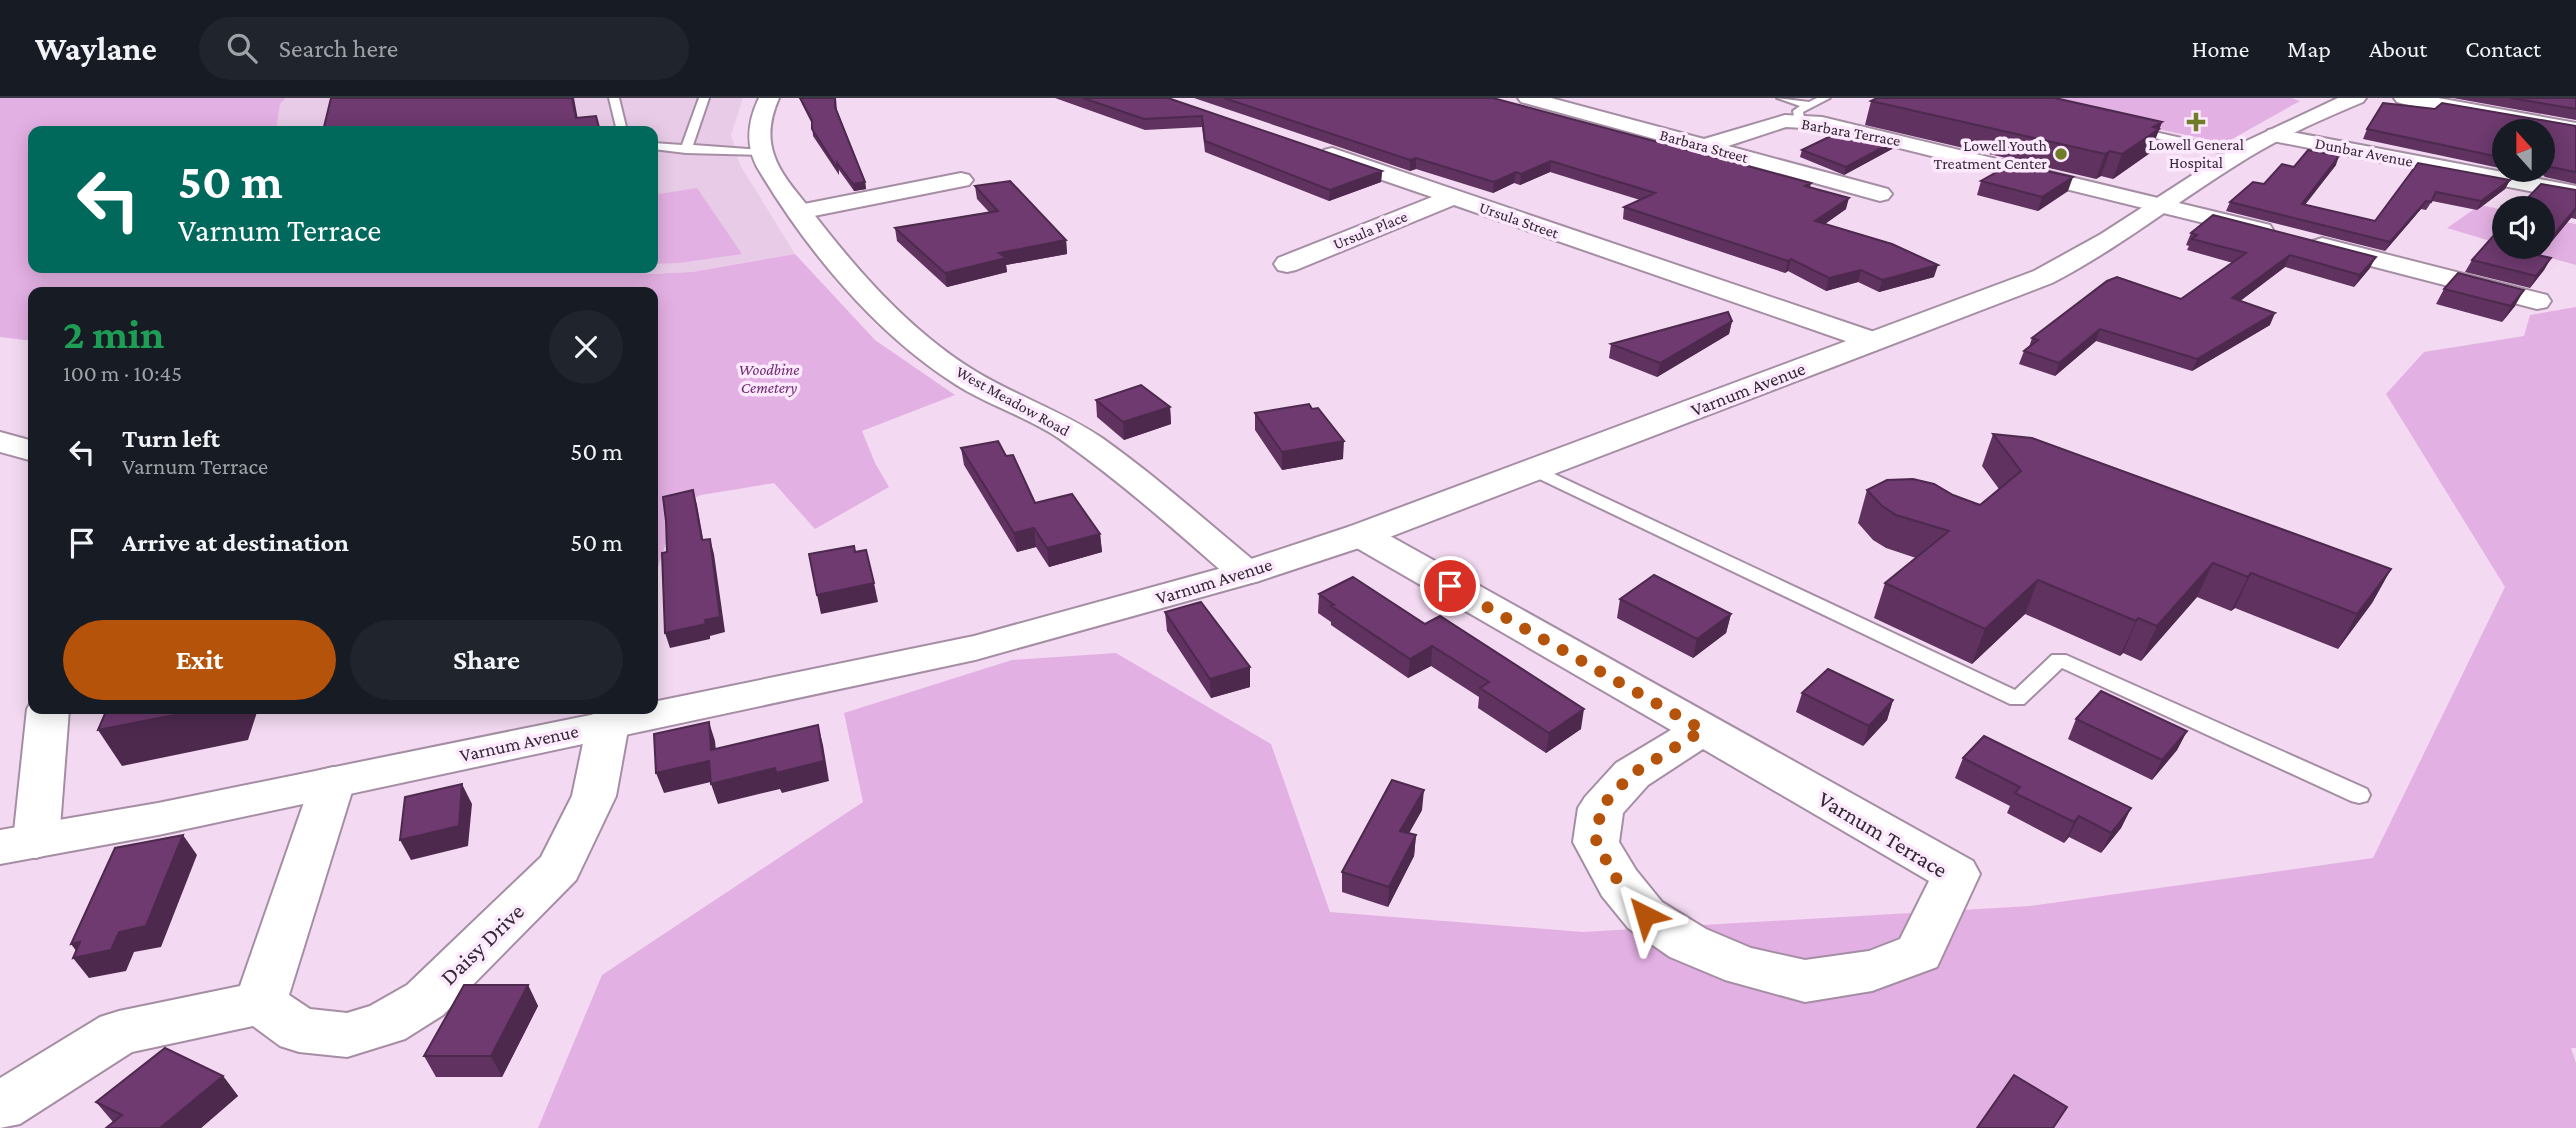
<!DOCTYPE html>
<meta charset="utf-8">
<style>
body{margin:0;font-family:"Crimson Pro",serif;background:#20242c;color:#f1f3f6;height:100vh;display:flex;flex-direction:column;font-size:26px;white-space:nowrap}
*{box-sizing:border-box;margin:0}
p{font-size:23px;color:#9ea1a6}
.icon{flex:none;width:38px;height:38px;fill:none;stroke:currentColor;stroke-width:2;stroke-linecap:round;stroke-linejoin:round}
.map{position:relative;flex:1;overflow:hidden}
.side{position:absolute;left:28px;top:189px;width:630px;height:427px;display:flex;flex-direction:column;background:#171b24;border-radius:14px;box-shadow:0 4px 18px #0003}
.side>*{flex:none}
.hud{position:absolute;left:28px;top:28px;width:630px;height:147px;border-radius:14px;box-shadow:0 4px 18px #0003;background:#00695c;color:#fff;overflow:hidden}
.needle{width:46px;rotate:339deg}
.fabs{position:absolute;left:2492px;top:21px;display:grid;gap:14px}
.fabs a{display:grid;place-items:center;width:63px;height:63px;border-radius:50%;background:#171b24;box-shadow:0 4px 18px #0003;font-size:35px}
.pin{position:absolute;display:grid;place-items:center;width:60px;height:60px;color:#fff;margin:-30px;border:4px solid #fff;border-radius:50%;box-shadow:0 2px 7px #0007}
.me{position:absolute;width:77px;margin:-38px;rotate:320deg;stroke-linejoin:round;filter:drop-shadow(0 0 5px #0008)}
.turn{display:flex;align-items:center;gap:24px;height:147px;padding:0 35px;font-size:32px}
.turn .icon{width:91px;height:91px;stroke-width:2.5}
.turn b{display:block;font-size:49px;line-height:60px}
.round{display:grid;place-items:center;flex:none;width:74px;height:74px;border-radius:37px;background:#20242c}
.overview{display:flex;align-items:center;justify-content:space-between;height:119px;padding:0 35px}
h1{font-size:42px;font-weight:700;line-height:52px;color:#1e9e55}
.button{display:flex;gap:14px;margin-top:auto;padding:14px 35px}
.button a{flex:1;height:80px;border-radius:42px;background:#b45309;color:#fff;font-size:28px;font-weight:700;line-height:80px;text-align:center}
.button a+a{background:#20242c;color:#f1f3f6}
ul{padding:0;list-style:none}
li{display:flex;align-items:center;gap:21px;height:91px;padding:0 35px}
li div{flex:1}
li b{display:block;font-size:26px}
li em{font-style:normal}
header{display:flex;align-items:center;gap:42px;box-sizing:border-box;height:98px;padding:0 35px;background:#171b24;border-bottom:2px solid #363941}
header strong{font-size:33px}
nav{display:flex;gap:38px;margin-inline-start:auto;font-size:24px}
.search{width:490px;height:63px;background:#20242c;display:flex;align-items:center;gap:18px;box-sizing:border-box;padding:0 24px;border-radius:38px;color:#9ea1a6;font-size:26px}
.map>svg:first-child{display:block}
</style>
<header>
<strong>Waylane</strong>
<div class="search"><svg class="icon" aria-label="search" viewBox="0 0 24 24"><circle cx="10" cy="10" r="6"/><path d="M15 15l6 6"/></svg>Search here</div>
<nav><a>Home</a><a>Map</a><a>About</a><a>Contact</a></nav>
</header>
<div class="map">
<svg width="2576" height="1030" viewBox="0 0 2576 1030">
<rect width="100%" height="100%" fill="#f3daf2"/>
<path fill="#e8cbe7" d="M286,0H743L731,37L740,67L795,156L692,174L527,182L452,170H653V33H276L280,6Z"/>
<path fill="#e3b0e3" d="M0,0H286L280,6L276,33H33V170H569L652,176L692,174L795,156L875,242L955,297L862,333L875,365L889,389L815,431L774,385L701,397L679,406L653,484V194H33V243L0,239Z
M2006,0H2292L2300,3L2225,45Z
M697,90L742,156L679,165L653,166V97Z
M2480,107L2504,112V147L2447,130Z
M2543,120L2576,126V167L2512,149H2543Z
M2576,209V950H2571L2576,965V1030H538L602,877L863,704L844,615L1012,562L1116,555L1271,646L1330,814L1583,834L2030,808L2373,760L2505,489L2386,296L2424,254L2524,238L2530,217Z"/>
<g fill="none" stroke-linecap="round" stroke-linejoin="round">
<defs>
<path id="service" d="M609,0H619L627,33H617Z
M699,0H709L693,47L762,52L766,53V57L686,55L653,51V45L682,47Z
M1777,0L1809,4L1817,0H1830L1803,14L1805,24L1800,27L1795,24L1793,13L1800,8Z
M2132,29L2240,53L2246,56L2240,59L2128,34L2127,32Z
M1535,367L2015,592L2052,557H2066L2367,691L2370,697L2367,703L2359,705L2351,703L2062,570L2024,606H2010L1529,376L1527,372L1529,368Z"/>
<path id="minor" d="M1518,0H1551L1704,41L1785,17L1822,19L2270,127L2273,132L2270,137L2261,139L1822,31L1786,29L1728,48L1888,91L1892,96L1888,101L1880,103L1521,4Z
M2394,0H2438L2576,25V37L2404,6L2397,4Z
M2276,31L2576,88V102L2268,42L2265,37L2268,32Z
M1332,50L1883,237L1887,243L1883,249L1873,252L1863,249L1454,107L1296,172L1287,174L1278,172L1274,166L1278,160L1432,99L1324,62L1321,57L1324,52Z
M961,75L969,77L973,82L969,87L799,121L790,119L787,114L790,109L799,107Z
M2322,140L2547,197L2551,203L2547,209L2537,211L2313,153L2309,148L2313,143Z
M0,334L33,343V363L0,354Z
M1361,426L1374,429L1973,763L1980,776L1937,869L1872,893L1805,904L1725,882L1670,859L1628,830L1602,798L1573,744L1578,710L1585,699L1616,665L1671,632L1348,445L1343,437L1348,429ZM1703,651L1929,783L1900,841L1869,853L1805,862L1751,850L1706,831L1662,804L1636,772L1619,744L1623,715L1648,687Z
M33,601V611H69L59,743L52,755L36,760L20,755L13,743L27,611Z
M608,612L623,616L629,626L616,698L576,782L443,917L405,941L347,959L299,954L280,948L253,928L132,954L20,1026L0,1030V980L100,919L119,913L240,888L311,684L317,673L333,669L349,673L355,684L289,897L310,911L347,915L370,908L407,887L541,759L572,698L587,626L593,616Z"/>
<path id="tertiary" d="M759,0H779C771,18 767,37 774,57C780,75 794,91 806,106C853,168 908,232 975,273C1016,298 1062,313 1102,340C1157,379 1207,424 1259,467L1265,475L1259,483L1246,486L1233,483C1177,434 1121,384 1060,341C1027,318 986,307 952,284C873,233 805,150 757,69C745,46 748,23 759,0Z"/>
<path id="secondary" d="M2338,0H2366L2363,4C2320,22 2277,41 2238,66C2175,105 2118,151 2052,185L1374,445L1259,483L975,562L158,737L0,766V732L158,705L620,611H653V604L974,538L1233,467L1348,429L2034,173L2101,136L2242,45Z"/>
</defs>
<use href="#service" stroke="#a58ea4" stroke-width="4"/>
<use href="#minor" stroke="#a58ea4" stroke-width="4"/>
<use href="#tertiary" stroke="#a58ea4" stroke-width="4"/>
<use href="#secondary" stroke="#a58ea4" stroke-width="4"/>
<use href="#service" fill="#fff" fill-rule="evenodd"/>
<use href="#minor" fill="#fff" fill-rule="evenodd"/>
<use href="#tertiary" fill="#fff" fill-rule="evenodd"/>
<use href="#secondary" fill="#fff" fill-rule="evenodd"/>
</g>
<path fill="#5f325f" d="M800,0H836L837,12L865,84L866,91L854,93L839,72V77L813,38L812,26L802,6Z
M1055,0H1168L1382,73L1381,84L1329,103L1205,54L1202,29L1145,32Z
M1194,0H1493L1811,85L1810,90L1846,111L1825,126L1934,179L1879,194L1858,184L1826,193L1788,173L1785,175L1623,121L1624,109L1640,102L1550,74L1520,87L1514,85L1493,95L1416,71L1410,73Z
M2453,0H2576V22Z
M1871,3L2162,24L2150,55L2113,81L2101,78L2096,81L1865,27Z
M2576,28V86L2545,79L2538,72H2543V33H2504V71L2363,41L2367,31Z
M1892,51L1844,77L1800,59L1802,52Z
M2418,65L2510,82L2505,91L2477,112L2432,103L2426,112L2421,111L2385,153L2226,113L2230,104L2264,86L2294,69L2336,67L2305,107L2375,123Z
M2507,72H2531L2526,76Z
M1981,83L2068,93L2038,113L1977,97Z
M975,88L1066,142L1067,156L1006,167L1007,174L947,189L897,143L895,130L989,114L977,101Z
M2576,92V121L2571,120L2540,158L2551,160L2544,172L2530,190L2465,174L2472,162Z
M2191,135L2370,170L2354,189L2285,169L2240,203L2270,227L2192,273L2096,243L2055,278L2019,266L2024,253L2029,249L2032,240L2181,201L2233,165L2187,152L2189,148L2186,147Z
M2444,191L2515,208L2502,224L2436,206Z
M1732,223L1729,236L1657,279L1609,260L1611,246Z
M1096,302L1170,309L1171,326L1124,342L1097,319Z
M1255,315L1343,361L1282,372L1255,332Z
M1993,336L2391,471L2372,505L2338,551L2235,510L2231,513L2197,499L2141,563L2123,555L2120,558L2025,516L1972,566L1874,520L1885,485L1916,460L1886,450L1873,442L1858,425L1867,392L1953,397L1980,407L1999,391L1982,368Z
M961,350L1006,358L1035,405L1100,436L1102,454L1049,469L1036,449L1017,454L964,367Z
M1353,479L1581,631L1546,655L1478,610L1479,599L1431,568L1408,580L1331,527V524L1318,515L1319,496Z
M1620,501L1731,516L1726,535L1693,560L1617,520Z
M1165,514L1250,589L1211,600L1167,533Z
M1802,595L1893,602L1887,622L1863,648L1796,614Z
M2076,621L2187,633L2177,652L2152,682L2068,641Z
M1963,660L2131,710L2121,730L2101,755L2069,739L2064,745L2007,715L2010,708L1955,680Z
M1422,712L1409,735L1416,737L1414,758L1388,809L1342,794V774Z
M528,887L538,908L502,979H436L424,958Z
M223,978L238,998L201,1030H106L113,1024L96,1004Z"/>
<path fill="#4d294e" d="M572,0H574L580,33L576,20Z
M2162,24L2150,55L2113,81L2122,56L2153,29Z
M1893,44L1892,51L1844,77L1846,69Z
M2110,53L2101,78L2096,81L2105,56Z
M2339,58L2336,67L2298,115L2302,106Z
M1416,60V71L1410,73V62Z
M1551,63L1550,74L1520,87L1521,76Z
M1382,73L1381,84L1329,103L1330,92Z
M1516,74L1514,85L1493,95L1494,84Z
M2073,79L2068,93L2038,113L2042,99Z
M2510,82L2505,91L2477,112L2481,103Z
M865,84L866,91L854,93L853,86Z
M1849,100L1846,111L1812,135L1815,123Z
M2426,103L2421,111L2385,153L2390,144Z
M2576,110L2571,120L2531,168L2537,157Z
M1066,142L1067,156L1006,167L1007,174L947,189L945,175L999,155Z
M2290,157L2285,169L2227,213L2232,200Z
M2376,159L2370,170L2354,189L2360,177Z
M2551,160L2544,172L2530,190L2536,178Z
M1791,161L1788,173L1785,175L1788,163Z
M1938,167L1934,179L1879,194L1882,182Z
M1861,172L1858,184L1826,193L1829,180Z
M2524,192L2515,208L2502,224L2511,208Z
M2275,215L2270,227L2192,273L2197,261Z
M1732,223L1729,236L1657,279L1660,265Z
M2100,231L2096,243L2055,278L2059,265Z
M1170,309L1171,326L1124,342L1123,324Z
M1344,343L1343,361L1282,372V354Z
M693,392L697,407L706,457L702,442Z
M1034,430L1036,449L1017,454L1014,435Z
M1100,436L1102,454L1049,469L1047,450Z
M710,441L714,456L725,534L710,538V541L670,550L665,535Z
M2213,465L2197,499L2141,563L2157,528Z
M2391,471L2372,505L2338,551L2357,516Z
M2251,475L2235,510L2231,513L2248,479Z
M2038,482L2025,516L1972,566L1985,531Z
M874,485L878,504L821,516L817,497Z
M1731,516L1726,535L1693,560L1697,541Z
M2138,520L2123,555L2120,558L2136,523Z
M1432,548L1431,568L1408,580L1410,561Z
M1250,569V589L1211,600L1210,581Z
M1893,602L1887,622L1863,648L1869,628Z
M205,611H258L248,642L122,668L98,632Z
M1584,611L1581,631L1546,655L1549,635Z
M709,624L715,643L718,672L711,652Z
M818,627L823,647L829,683L782,695L780,691L718,706L711,686L775,670Z
M2187,633L2177,652L2152,682L2162,662Z
M709,663L715,683L664,695L656,675Z
M462,686L472,706L468,748L411,762L400,742Z
M1424,692L1422,712L1399,753L1400,733Z
M2131,710L2121,730L2101,755L2111,735Z
M2079,718L2069,739L2064,745L2074,724Z
M183,737L197,757L161,849L134,854L126,873L89,880L73,860L80,858L71,846L119,834Z
M1416,737L1414,758L1388,809L1389,789Z
M528,887L538,908L502,979L491,958Z
M223,978L238,998L201,1030H160Z"/>
<path fill="#6e3a6f" stroke="#4d294e" stroke-width="2" d="M331,0H572L576,20L596,18L600,33H323Z
M800,0H835V9L865,84L853,86L837,65V70L812,31V22Z
M1083,0H1168L1382,73L1330,92L1205,43L1202,18L1144,21Z
M1224,0H1493L1811,85L1805,88L1849,100L1815,123L1892,146L1938,167L1882,182L1861,172L1829,180L1791,161L1788,163L1624,109L1655,95L1551,63L1521,76L1516,74L1494,84L1416,60L1410,62Z
M1877,0H2055L2162,24L2153,29L2159,31L2122,56L2110,53L2105,56L1871,3Z
M2511,0H2576V11Z
M2383,5L2435,11L2442,5L2576,28V74L2551,69L2543,60V33H2504V60L2367,31Z
M1843,32L1893,44L1846,69L1802,52Z
M2308,52L2339,58L2302,106L2375,123L2418,65L2510,82L2481,103L2436,94L2431,104L2426,103L2390,144L2230,104L2253,84L2264,86L2282,66L2294,69Z
M2013,65L2073,79L2042,99L1981,83Z
M1010,83L1066,142L999,155L1006,160L945,175L895,130L998,113L975,88Z
M2541,86L2576,92V110L2537,157L2551,160L2536,178L2472,162L2504,126V149H2543V110H2518Z
M2213,117L2376,159L2360,177L2290,157L2232,200L2275,215L2197,261L2100,231L2059,265L2024,253L2038,242L2032,240L2107,183L2117,179L2181,201L2246,155L2192,141L2197,137L2191,135Z
M2458,175L2524,192L2511,208L2444,191Z
M1728,214L1732,223L1660,265L1611,246Z
M1141,287L1170,309L1123,324L1096,302Z
M1309,306L1312,311L1318,310L1344,343L1282,354L1255,315Z
M1993,336L2032,340L2391,471L2357,516L2251,475L2248,479L2213,465L2157,528L2138,520L2136,523L2038,482L1985,531L1885,485L1949,433L1896,417L1882,408L1867,392L1887,382L1913,381L1934,386L1953,397L1980,407L2021,373Z
M998,343L1006,358L1013,357L1035,405L1072,396L1100,436L1047,450L1034,430L1014,435L961,350Z
M693,392L702,442L710,441L720,519L705,522L706,526L665,535L662,455L667,454L666,423L663,399Z
M854,448L855,454L866,452L874,485L817,497L809,456Z
M1654,477L1731,516L1697,541L1620,501Z
M1353,479L1425,526L1440,518L1584,611L1549,635L1480,590L1489,584L1432,548L1410,561L1331,508L1334,507L1319,496Z
M1201,504L1250,569L1210,581L1165,514Z
M1828,571L1893,602L1869,628L1802,595Z
M2101,593L2187,633L2162,662L2076,621Z
M107,611H205L98,632Z
M709,624L711,652L818,627L824,663L776,675L775,670L711,686L709,663L656,675L654,636Z
M1984,638L2131,710L2111,735L2079,718L2074,724L2015,695L2020,689L1963,660Z
M1392,682L1424,692L1400,733L1416,737L1389,789L1342,774Z
M462,686L459,728L400,742L405,699Z
M183,737L146,828L119,834L111,852L73,860L80,844L71,846L115,750Z
M464,887H528L491,958H424Z
M165,950L223,978L160,1030H106L122,1017L96,1004Z
M2014,977L2067,1009L2053,1030H1977Z"/>
<g fill="none" stroke-linecap="round" stroke-linejoin="round">
<path stroke="#b45309" stroke-width="12" stroke-dasharray="0 21.6" d="M1450,488L1703,632L1632,676L1601,709L1596,744L1619,785L1645,817"/>
</g>
<g fill="#717c28" stroke="#fde9fd" stroke-width="2.5">
<path d="M2192.5 13.5h7v7h7v7h-7v7h-7v-7h-7v-7h7z"/>
<circle cx="2061" cy="56" r="7"/>
</g>
<g text-anchor="middle" dominant-baseline="central" stroke-width="7" stroke-linejoin="round" paint-order="stroke">
<g font-size="16" fill="#322932" stroke="#fde9fd">
<text transform="translate(1851 34) rotate(10)">Barbara Terrace</text>
<text transform="translate(1704 48) rotate(15)">Barbara Street</text>
<text transform="translate(2364 54) rotate(11)">Dunbar Avenue</text>
<text transform="translate(1519 122) rotate(19)">Ursula Street</text>
<text transform="translate(1370 132) rotate(-22)">Ursula Place</text>
<text transform="translate(1013 303) rotate(29)">West Meadow Road</text>
</g>
<g font-size="16" fill="#322932" stroke="#fde9fd">
<text x="2196" y="46">Lowell General<tspan x="2196" dy="18">Hospital</tspan></text>
<text x="2047" y="47" text-anchor="end">Lowell Youth<tspan x="2047" dy="18">Treatment Center</tspan></text>
</g>
<g font-size="16" font-style="italic" fill="#6e2a70" stroke="#fde9fd">
<text x="769" y="271">Woodbine<tspan x="769" dy="18">Cemetery</tspan></text>
</g>
<g font-size="19" fill="#322932" stroke="#fde9fd">
<text transform="translate(1748 291) rotate(-21)">Varnum Avenue</text>
<text transform="translate(1214 483) rotate(-17)">Varnum Avenue</text>
<text transform="translate(519 645) rotate(-12)">Varnum Avenue</text>
</g>
<g font-size="23" fill="#322932" stroke="#fde9fd">
<text transform="translate(1883 736) rotate(31)">Varnum Terrace</text>
<text transform="translate(482 846) rotate(-44)">Daisy Drive</text>
</g>
</g>
</svg>
<div class="fabs">
<a><svg class="needle" viewBox="-14 -14 28 28"><path d="M0-13l5 13h-10z" fill="#e53935"/><path d="M0 13l5-13h-10z" fill="#9ea1a6"/></svg></a>
<a><svg class="icon" aria-label="sound" viewBox="0 0 24 24"><path d="M4 9h4l5-4v14l-5-4H4zM17 9q2 3 0 6"/></svg></a>
</div>
<div class="pin" style="left:1450px;top:488px;background:#d93025"><svg class="icon" aria-label="arrive" viewBox="0 0 24 24"><path d="M6 21V4h12l-3 4 3 4H6"/></svg></div>
<svg class="me" style="left:1645px;top:817px" viewBox="-20 -20 40 40"><path d="M0-17L14 15 0 8-14 15z" fill="#b45309" stroke="#fff" stroke-width="4"/></svg>
<div class="hud">
<div class="turn"><svg class="icon" aria-label="left" viewBox="0 0 24 24"><path d="M17 20v-9H6M10 6l-5 5 5 5"/></svg><div><b>50 m</b>Varnum Terrace</div></div>
</div>
<section class="side">
<div class="overview"><div><h1>2 min</h1><p>100 m · 10:45</p></div><a class="round"><svg class="icon" aria-label="close" viewBox="0 0 24 24"><path d="M6 6l12 12M18 6L6 18"/></svg></a></div>
<ul>
<li><svg class="icon" aria-label="left" viewBox="0 0 24 24"><path d="M17 20v-9H6M10 6l-5 5 5 5"/></svg><div><b>Turn left</b><p>Varnum Terrace</p></div><em>50 m</em></li>
<li><svg class="icon" aria-label="arrive" viewBox="0 0 24 24"><path d="M6 21V4h12l-3 4 3 4H6"/></svg><div><b>Arrive at destination</b></div><em>50 m</em></li>
</ul>
<div class="button"><a>Exit</a><a>Share</a></div>
</section>
</div>
